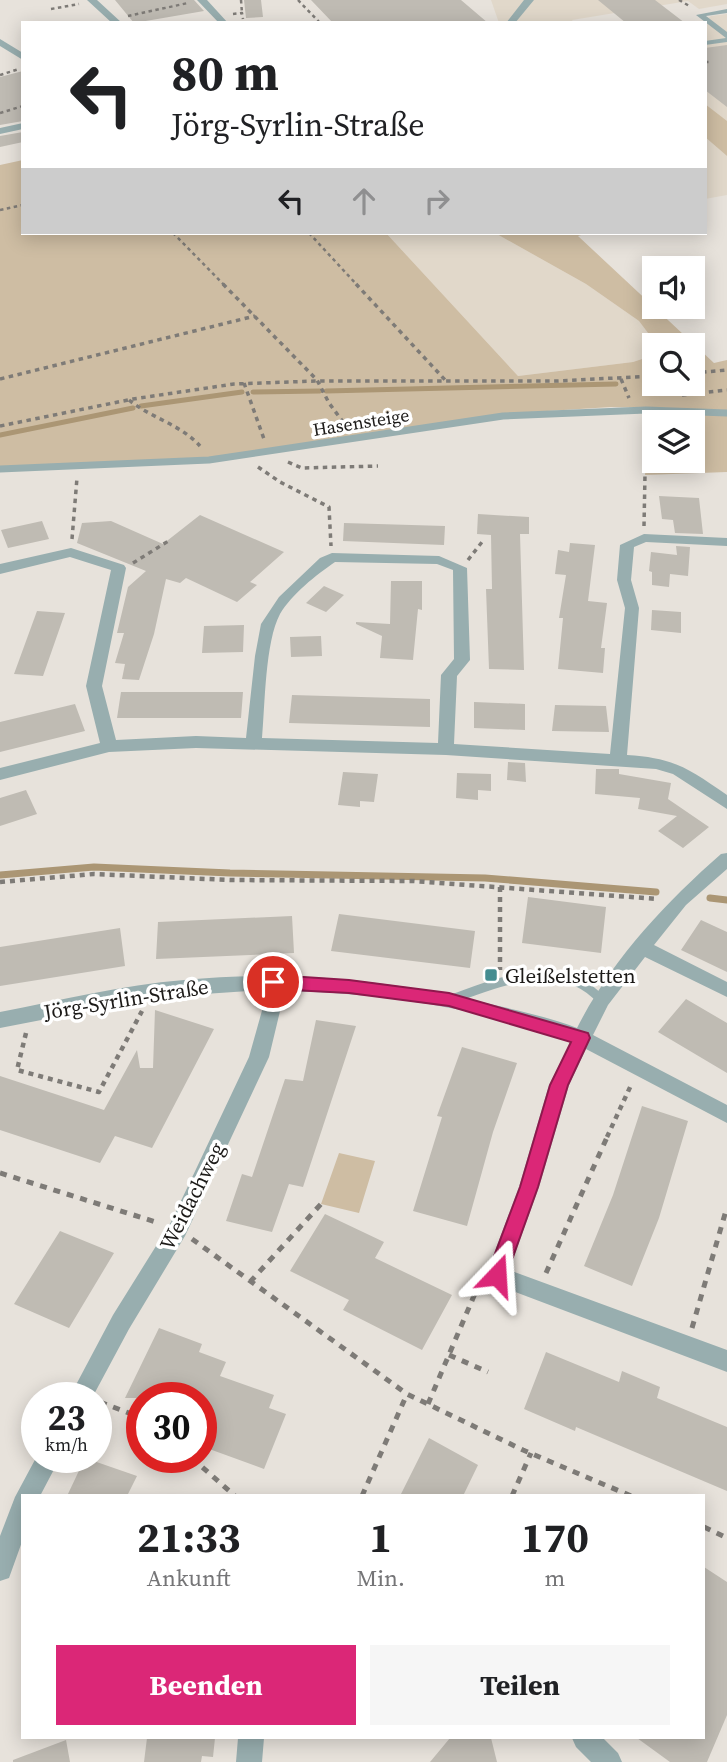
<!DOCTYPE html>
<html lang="de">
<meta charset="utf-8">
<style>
body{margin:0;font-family:"Source Serif 4",serif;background:#f6f6f6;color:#202124;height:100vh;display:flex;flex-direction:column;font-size:26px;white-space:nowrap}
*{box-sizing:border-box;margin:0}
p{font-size:23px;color:#757577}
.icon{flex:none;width:38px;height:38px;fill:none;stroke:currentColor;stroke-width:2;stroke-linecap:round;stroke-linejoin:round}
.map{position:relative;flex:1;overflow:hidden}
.panel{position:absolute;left:21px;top:1494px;width:684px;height:245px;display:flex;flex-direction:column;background:#fff;border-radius:0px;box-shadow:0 4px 18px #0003}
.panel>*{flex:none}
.hud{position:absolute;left:21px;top:21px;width:686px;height:214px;border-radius:0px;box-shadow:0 4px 18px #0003;background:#fff;color:#202124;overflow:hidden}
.controls{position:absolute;left:642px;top:256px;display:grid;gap:14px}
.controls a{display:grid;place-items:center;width:63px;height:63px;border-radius:0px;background:#fff;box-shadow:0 4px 18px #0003;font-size:35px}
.speed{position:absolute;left:21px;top:1382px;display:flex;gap:14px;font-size:35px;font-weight:700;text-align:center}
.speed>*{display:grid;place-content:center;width:91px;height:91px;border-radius:50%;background:#fff;box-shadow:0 4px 18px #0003;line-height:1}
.speed small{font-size:18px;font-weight:400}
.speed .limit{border:10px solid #d22;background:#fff;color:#111}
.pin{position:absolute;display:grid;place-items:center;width:60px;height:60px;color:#fff;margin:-30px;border:4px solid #fff;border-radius:50%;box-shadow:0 2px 7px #0007}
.me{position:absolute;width:77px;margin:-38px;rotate:20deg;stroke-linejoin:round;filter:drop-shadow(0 0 5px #0008)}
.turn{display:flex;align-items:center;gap:24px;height:147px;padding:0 35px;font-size:32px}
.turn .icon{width:91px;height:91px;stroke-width:2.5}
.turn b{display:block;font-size:49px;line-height:60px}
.lanes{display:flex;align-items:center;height:66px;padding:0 35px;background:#0003;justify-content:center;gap:35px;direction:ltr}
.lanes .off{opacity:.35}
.eta{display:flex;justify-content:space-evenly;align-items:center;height:119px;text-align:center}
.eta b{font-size:42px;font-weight:700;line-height:49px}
.action{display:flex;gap:14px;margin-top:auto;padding:14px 35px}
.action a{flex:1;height:80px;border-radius:0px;background:#db2777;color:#fff;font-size:28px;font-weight:700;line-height:80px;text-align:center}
.action a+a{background:#f6f6f6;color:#202124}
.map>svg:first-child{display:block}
</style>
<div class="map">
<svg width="727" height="1762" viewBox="0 0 727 1762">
<rect width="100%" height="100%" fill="#e7e2db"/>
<path fill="#e1d8ca" d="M491,0H727V4L699,9L688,1L572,20L574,23H499Z
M727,14V122L705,106V23H701L711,16Z
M705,137L727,156V195L705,199Z
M386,233H495L586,284L639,321L657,345H654V355L633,362L518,376Z"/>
<path fill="#cebda3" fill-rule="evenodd" d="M705,104L727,121V156L705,137Z
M23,160V233H386L518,376L633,362L654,355V383H693V345H657L639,321L586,284L495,233H588L578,236L714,363L727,360V472L645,475L650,408L611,407L501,414L193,460L0,467V165ZM654,422H693V460H654Z
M339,1153L375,1161L359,1213L321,1204Z"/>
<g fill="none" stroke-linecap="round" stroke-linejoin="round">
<path stroke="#ab9674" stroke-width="5" d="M326,391L616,384
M253,392L320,391
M141,406L242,392
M0,435L133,408"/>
<path stroke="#ab9674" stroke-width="7" d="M0,875L94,867L230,873L485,878L656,892
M710,898L727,900"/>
</g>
<path fill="#bfbbb3" d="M115,0H194L204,11L134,23Z
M244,0H261L263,17L246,18Z
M311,0H461L488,23H333Z
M598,0H655L685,23H626Z
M727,45V107L705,90V48Z
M23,71V121L0,125V77Z
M23,132V142L0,147V136Z
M659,496L699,498L703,534L675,533L673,520L662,519Z
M478,514L529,517V534H520L524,670L489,669L486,589H492L491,535L477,534Z
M200,515L284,552L250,582L257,585L237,602L186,578L180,583L166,579L154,634L139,680L122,679L125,664L115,663L124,633H117L128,587L146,571L77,543L82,523L111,521L163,544Z
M42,521L49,539L8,548L1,530Z
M344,523L445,526L444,545L343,541Z
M570,543L595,545L588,601L607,603L601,648H605L603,673L558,669L563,618H559L566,575L555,574L558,550L569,552Z
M676,546L690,547L688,576L670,574L669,587L652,585V572L649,571L651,552L677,555Z
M391,581H422V610L418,609L413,660L380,658L382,636L356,624V622L390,624Z
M324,586L344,595L326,612L306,603Z
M652,610L681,612V633L651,630Z
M37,611L65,613L43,676L14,674Z
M244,625L243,652L202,653L204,626Z
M321,636L322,656L291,657L290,637Z
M121,692H243L241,718H117Z
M292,695L430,699V727L289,723Z
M474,702L525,704V730L474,728Z
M75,704L85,731L0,752V722Z
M555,705L606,706L609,732L552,731Z
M508,762L525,763L526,782L507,780Z
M596,769H619V774L671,783L668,799L709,827L683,848L658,831L677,816L638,809L640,798L595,794Z
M343,772L378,774L374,802L360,801V807L338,805Z
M457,773L491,774V791L478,790V800L456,798Z
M26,790L37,814L0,826V798Z
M528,897L606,907L601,953L522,943Z
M339,914L475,931L470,968L331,951Z
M292,916L294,953L156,959L158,922Z
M701,920L727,932V972L681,950Z
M120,928L125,966L0,986V947Z
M686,999L727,1023V1073L658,1032Z
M155,1010L214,1029L152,1148L115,1136L100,1163L0,1130V1076L104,1110L137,1050L140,1068H153Z
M316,1020L356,1026L303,1187L289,1184L272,1232L226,1221L242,1174L252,1177L285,1079L303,1081Z
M462,1047L517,1063L493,1132L467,1226L413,1211L442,1117L437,1116Z
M642,1106L688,1121L659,1218L632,1286L584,1266L613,1195Z
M325,1214L384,1242L375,1258L452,1295L422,1350L343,1310L349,1300L290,1271Z
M60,1231L114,1253L69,1328L14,1304Z
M159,1328L202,1344L199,1352L226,1362L220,1376L274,1395L269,1408L286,1414L264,1469L201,1446V1398H125Z
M546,1352L619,1382L622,1371L660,1387L657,1398L727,1427V1491L576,1427L575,1431L524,1409Z
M429,1438L478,1465L463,1496H400Z
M85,1458L137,1476L127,1496H67Z
M704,1567L727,1582V1715L707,1762H670L637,1738H704Z
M147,1738H215L213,1757L202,1756L201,1762H144Z
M450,1738H491L497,1762H430Z
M66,1740L70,1762H13V1760Z"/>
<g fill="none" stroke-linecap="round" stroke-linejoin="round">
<path stroke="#7e7b77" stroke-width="2.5" stroke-dasharray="3.5 3.5" stroke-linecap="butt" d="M241,0L242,13
M298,0L320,23
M679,0L691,7
M51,9L79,4
M233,14L242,13L243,19
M128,16L188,3
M705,62H709
M0,75L19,69
M0,113L23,106
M0,210L23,205
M173,233L225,286
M309,233L358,286"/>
<path stroke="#7e7b77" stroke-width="3.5" stroke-dasharray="4.5 4.5" stroke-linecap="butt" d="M223,284L317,380L329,403L346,426
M356,284L447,382
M693,373L727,370
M0,379L255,316
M621,379L629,398
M244,383L264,439
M682,395L727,390
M129,400C151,418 180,424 200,446
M0,426L133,399L234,384L315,381H557L654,376
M288,462L302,468L378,466
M258,467L280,482L329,507L331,546
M644,526L646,423
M72,539L77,478
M468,560L482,542
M133,563L170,540"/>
<path stroke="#7e7b77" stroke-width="4.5" stroke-dasharray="5 5" stroke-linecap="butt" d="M0,882L94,874L230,880L413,881L658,899
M500,887V970
M26,1033L17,1070L99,1092L142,1011
M607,1137L632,1083"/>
<path stroke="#7e7b77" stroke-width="5" stroke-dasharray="7 7" stroke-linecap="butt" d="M0,1173L159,1223
M192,1239L407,1394L523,1450L631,1496
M546,1273L608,1135
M250,1282L321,1204
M692,1328L727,1207
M449,1355L488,1372
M100,1402L142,1418
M428,1404L479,1284
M192,1458L235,1496
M362,1496L407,1394
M512,1496L531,1453
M704,1527L727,1538"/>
<path stroke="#98aeaf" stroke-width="7" d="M0,469L209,460L503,416L646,410L727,413"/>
<path stroke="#98aeaf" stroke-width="9" d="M449,1000C498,983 560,954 601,1000"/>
<path fill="#98aeaf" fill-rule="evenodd" d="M727,9V13L706,16L727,32V42L705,45V41L726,38L696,15Z"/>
<path fill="#98aeaf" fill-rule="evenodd" d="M87,0H97L122,23H112Z
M197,0H207L228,23H219Z
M524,0H534L515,23H506Z
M0,39L23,53V60L0,46Z
M23,123V129L0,134V128Z
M644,534L727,538V546L646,542L634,547L631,580L639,608L627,755C674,758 688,768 727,795V809L673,774L656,769L446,755L196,748L109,752L0,780V768L100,743L86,686L111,570L70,557L0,574V564L71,548L124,565L126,568L102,686L116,740L196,736L246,738L255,656L261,624L279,597L320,558L332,553L439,556L467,568L470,660L457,676L454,744L610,754L625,608L617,580L620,545ZM335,562L437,564L453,570L454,659L441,675L438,743L262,738C265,706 265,642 280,614C292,594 316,575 335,562Z
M727,853V869L686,905L654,945L727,982V997L645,957L608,1005L593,1035L727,1105V1123L586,1049L569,1085L539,1187L509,1270L727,1350V1372L489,1282L486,1275L519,1187L549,1085L571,1042C487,1008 372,992 282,991L281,1007L269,1057L185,1236L129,1329L92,1398H69L113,1315L171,1222L249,1057L263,1007V990L160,997L0,1028V1012C61,1000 122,985 184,980C287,970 389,979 490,1004C520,1011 549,1017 577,1028C611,961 664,904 721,854Z
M37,1456L60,1458L40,1496H23V1539L9,1578L0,1581V1536L15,1497Z
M238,1738H264L262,1762H236Z
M572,1738H603L618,1753L622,1762H591L576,1747Z"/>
</g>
<path fill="#db2777" stroke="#8e194d" stroke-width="2" d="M273,975L349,980L449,993L588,1033L590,1038L568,1085L538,1187L504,1282L497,1284L490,1282L487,1275L520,1187L550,1085L571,1042L449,1006L349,993L273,989L267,987L264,982L267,977Z"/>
<rect fill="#448c90" stroke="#fff" stroke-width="2.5" x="484" y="968" width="14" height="14" rx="3.5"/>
<g text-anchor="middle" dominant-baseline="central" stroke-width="7" stroke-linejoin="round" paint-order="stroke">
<g font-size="18" fill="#1c1a18" stroke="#fff">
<text transform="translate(361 422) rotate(-9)">Hasensteige</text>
</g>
<g font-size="21" fill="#1c1a18" stroke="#fff" text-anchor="start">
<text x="505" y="975">Gleißelstetten</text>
</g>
<g font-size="21" fill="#1c1a18" stroke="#fff">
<text transform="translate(126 999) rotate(-9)">Jörg-Syrlin-Straße</text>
<text transform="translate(192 1196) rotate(-63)">Weidachweg</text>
</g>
</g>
</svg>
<div class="controls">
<a><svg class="icon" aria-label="sound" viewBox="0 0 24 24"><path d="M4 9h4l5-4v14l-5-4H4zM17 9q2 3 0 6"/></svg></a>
<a><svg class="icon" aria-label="search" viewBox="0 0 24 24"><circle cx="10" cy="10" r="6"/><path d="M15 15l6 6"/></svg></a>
<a><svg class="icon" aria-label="layers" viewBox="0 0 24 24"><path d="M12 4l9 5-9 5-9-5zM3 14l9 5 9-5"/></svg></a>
</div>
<div class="speed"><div>23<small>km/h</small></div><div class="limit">30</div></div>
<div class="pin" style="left:273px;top:982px;background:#d93025"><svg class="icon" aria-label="arrive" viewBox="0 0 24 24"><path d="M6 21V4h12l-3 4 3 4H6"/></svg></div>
<svg class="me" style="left:497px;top:1275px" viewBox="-20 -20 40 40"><path d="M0-17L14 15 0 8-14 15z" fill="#db2777" stroke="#fff" stroke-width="4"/></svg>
<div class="hud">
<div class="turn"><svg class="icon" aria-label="left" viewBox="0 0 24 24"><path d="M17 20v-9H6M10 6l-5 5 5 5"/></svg><div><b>80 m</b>Jörg-Syrlin-Straße</div></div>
<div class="lanes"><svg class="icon" aria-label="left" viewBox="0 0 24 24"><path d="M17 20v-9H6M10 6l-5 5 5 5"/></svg><svg class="icon off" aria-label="ahead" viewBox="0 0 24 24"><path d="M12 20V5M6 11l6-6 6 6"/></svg><svg class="icon off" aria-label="right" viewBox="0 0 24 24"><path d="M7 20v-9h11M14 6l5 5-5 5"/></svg></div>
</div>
<section class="panel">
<div class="eta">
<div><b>21:33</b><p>Ankunft</p></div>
<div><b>1</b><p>Min.</p></div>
<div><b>170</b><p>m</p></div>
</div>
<div class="action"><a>Beenden</a><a>Teilen</a></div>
</section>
</div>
